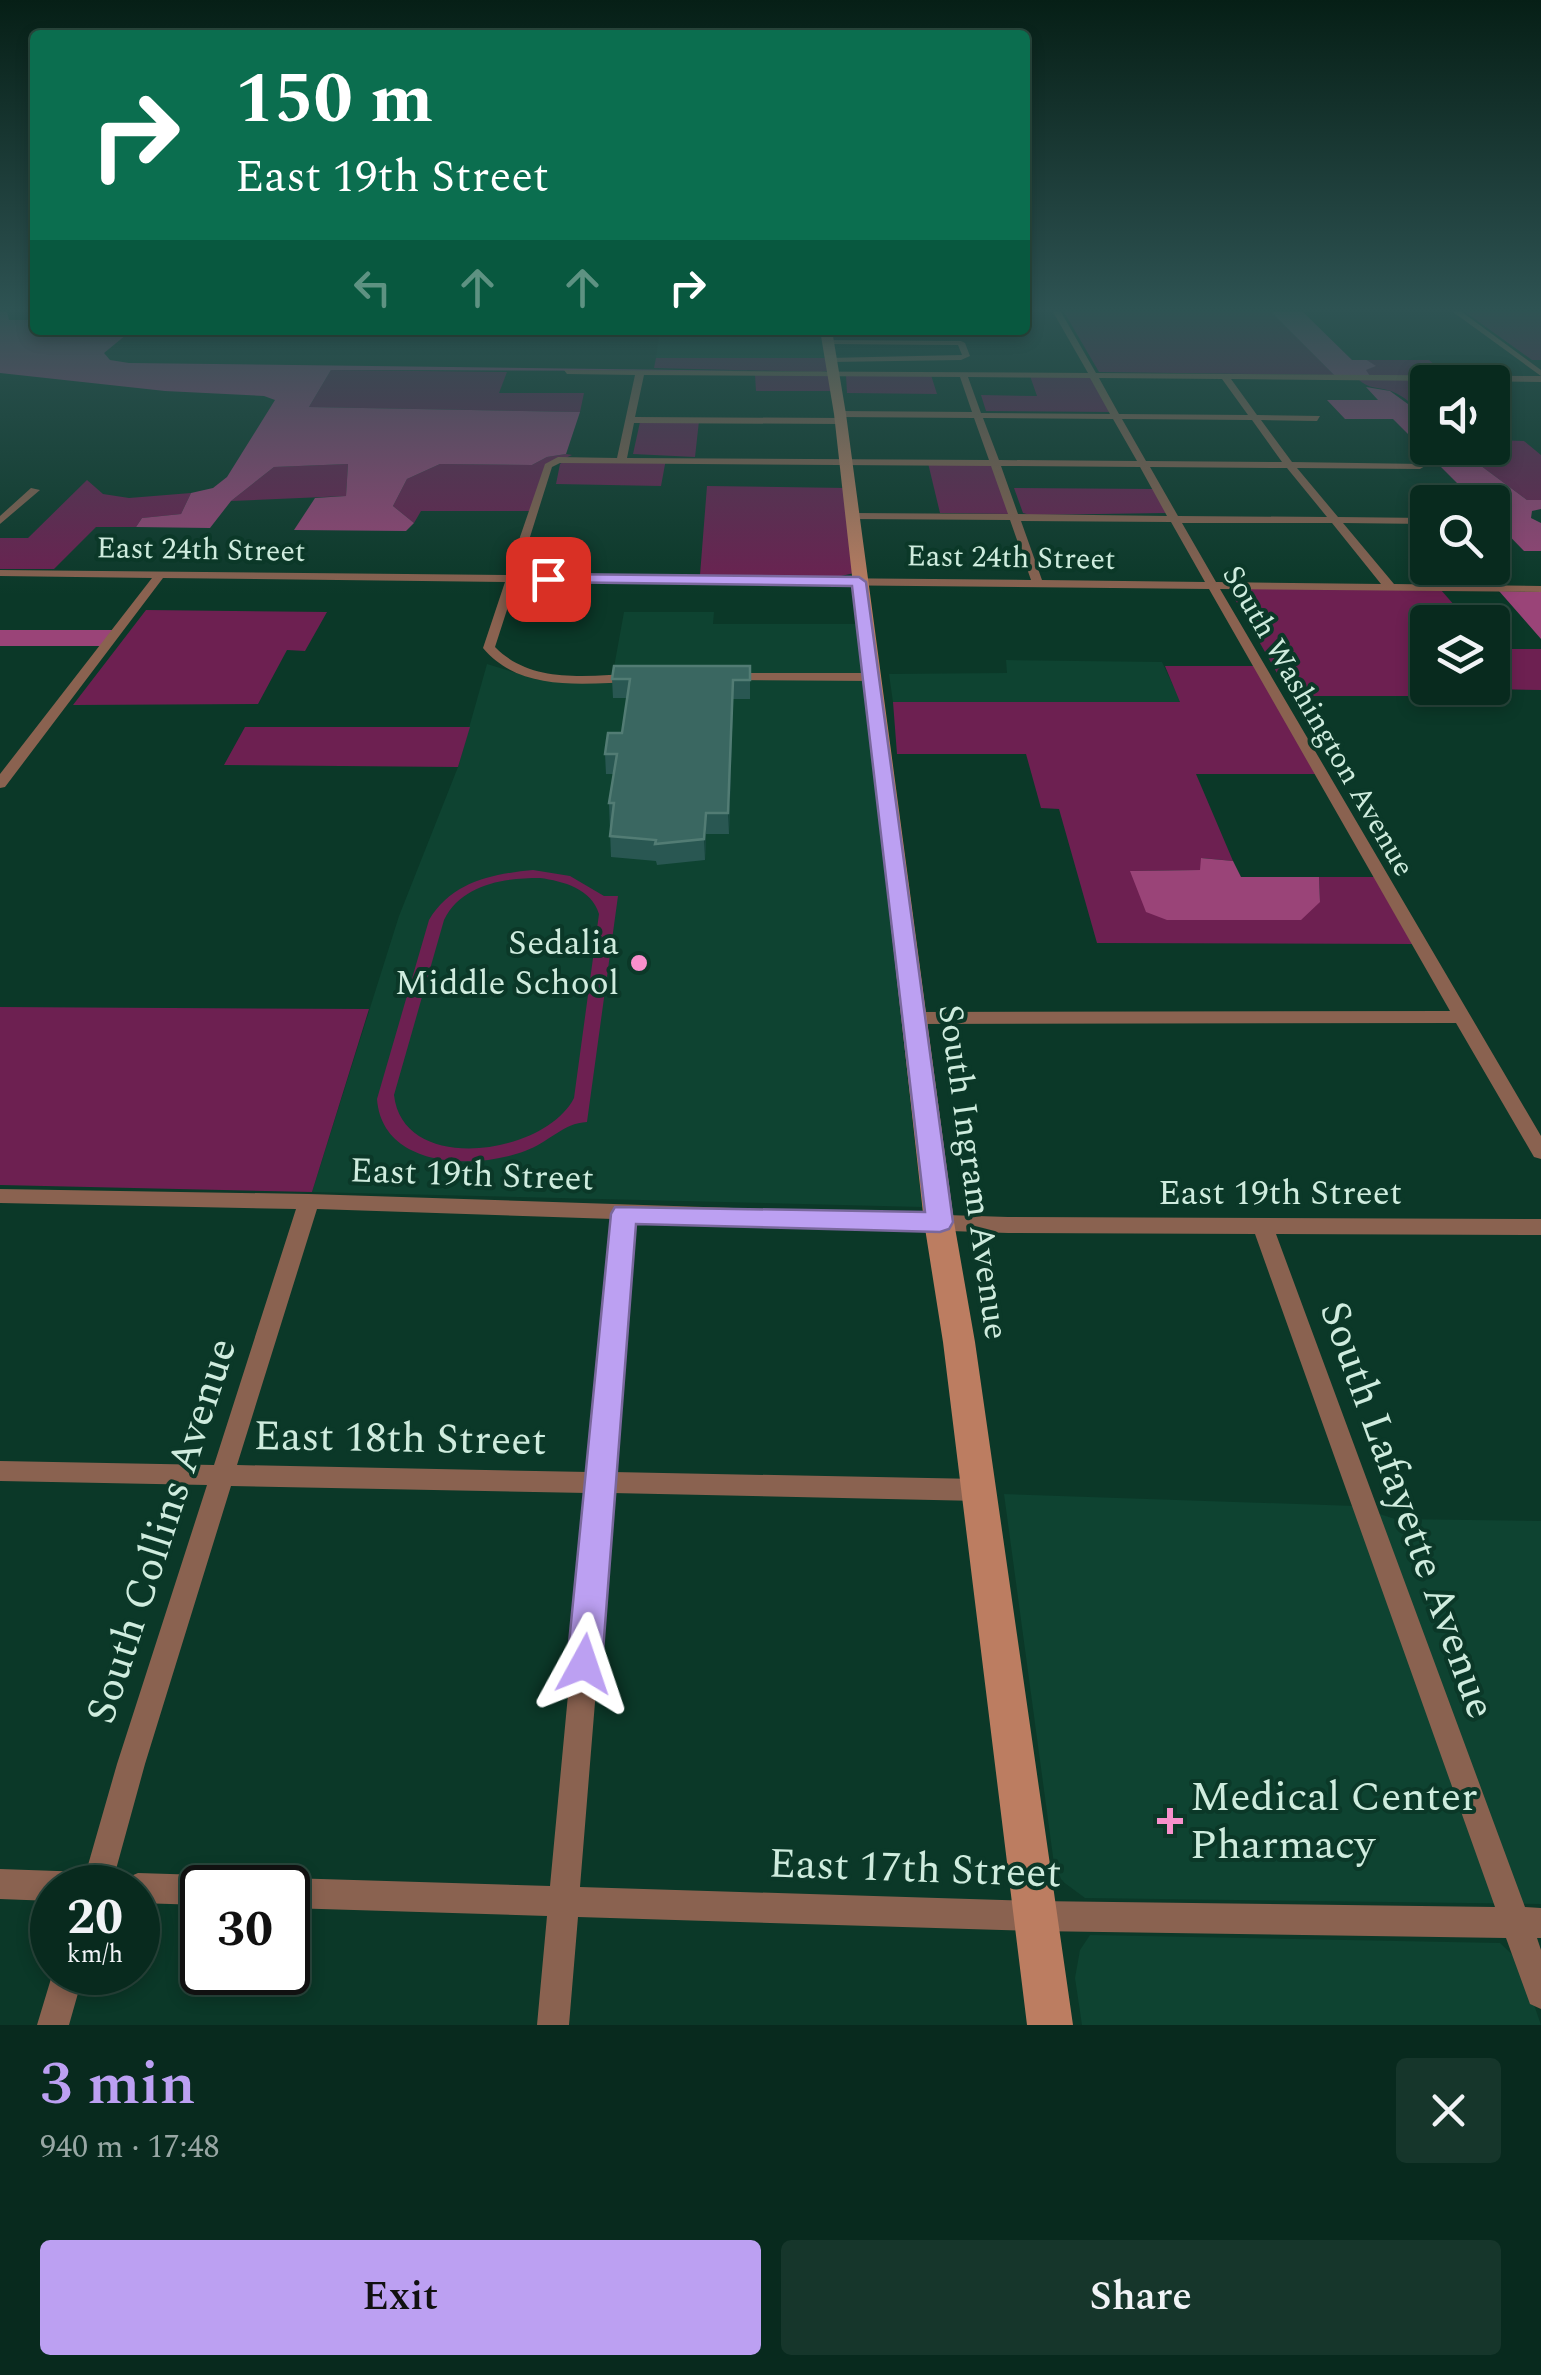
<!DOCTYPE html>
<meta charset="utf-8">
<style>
body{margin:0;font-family:Spectral,serif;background:#16362b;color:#f1f3f6;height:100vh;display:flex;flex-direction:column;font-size:38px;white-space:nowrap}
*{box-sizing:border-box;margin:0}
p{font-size:32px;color:#98a7a4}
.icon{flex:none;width:55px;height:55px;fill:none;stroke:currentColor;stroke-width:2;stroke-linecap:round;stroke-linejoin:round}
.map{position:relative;height:2025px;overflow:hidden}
.side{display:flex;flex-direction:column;background:#082a1e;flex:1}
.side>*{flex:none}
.top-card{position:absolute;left:30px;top:30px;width:1000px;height:305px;border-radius:10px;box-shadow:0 5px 15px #0003,0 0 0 2px #29463c;background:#0b6e4f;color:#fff;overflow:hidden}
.buttons{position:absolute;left:1410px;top:365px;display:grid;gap:20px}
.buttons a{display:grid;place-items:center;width:100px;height:100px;border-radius:10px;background:#082a1e;box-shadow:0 5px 15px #0003,0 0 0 2px #29463c;font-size:50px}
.speed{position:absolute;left:30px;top:1865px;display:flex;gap:20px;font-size:50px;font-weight:700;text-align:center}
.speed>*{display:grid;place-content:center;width:130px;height:130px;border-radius:50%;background:#082a1e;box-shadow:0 5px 15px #0003,0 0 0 2px #29463c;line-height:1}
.speed small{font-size:25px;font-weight:400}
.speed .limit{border:5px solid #111;border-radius:15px;background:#fff;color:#111}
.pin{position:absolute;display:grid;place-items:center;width:85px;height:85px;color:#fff;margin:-42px;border-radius:20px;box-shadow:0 5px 15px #0006}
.me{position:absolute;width:110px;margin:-55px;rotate:5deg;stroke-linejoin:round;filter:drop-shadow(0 0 8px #0008)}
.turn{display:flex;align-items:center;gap:35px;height:210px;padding:0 40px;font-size:45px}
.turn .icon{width:130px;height:130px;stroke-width:2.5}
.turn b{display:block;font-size:70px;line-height:85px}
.lanes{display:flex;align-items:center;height:95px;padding:0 40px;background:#0003;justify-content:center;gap:50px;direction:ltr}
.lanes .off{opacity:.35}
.round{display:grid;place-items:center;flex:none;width:105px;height:105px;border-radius:10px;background:#16362b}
.head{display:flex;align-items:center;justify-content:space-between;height:170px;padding:0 40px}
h1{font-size:60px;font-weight:600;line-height:75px;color:#bca0f2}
.primary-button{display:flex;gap:20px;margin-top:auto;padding:20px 40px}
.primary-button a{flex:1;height:115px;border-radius:10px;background:#bca0f2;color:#111;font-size:40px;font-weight:600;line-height:115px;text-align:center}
.primary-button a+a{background:#16362b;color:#f1f3f6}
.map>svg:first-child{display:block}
</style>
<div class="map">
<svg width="1541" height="2025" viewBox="0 0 1541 2025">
<rect width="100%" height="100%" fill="#0b3828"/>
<path fill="#0e4331" d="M660,330L826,336L829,358H656Z
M624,612H714L713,624H859L864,674L661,673V667H614Z
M1006,660L1162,662L1181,702H893L889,674L1007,673Z
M487,664L539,680H863L922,1207L312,1192L399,916L458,767Z
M1004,1494L1355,1506L1395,1519L1541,1521V1904L1085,1898L1062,1881L1054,1864Z
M1090,1935L1500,1943L1519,1961L1541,2025H1082L1075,1978L1080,1950Z"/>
<path fill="#6d2051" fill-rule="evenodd" d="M1064,312H1271L1334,375L1099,372Z
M1465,312H1541V360H1532Z
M656,358H829L828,371L820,372L654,368Z
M1367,360H1429L1448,376H1370L1365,370L1375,366Z
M331,370L507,372L499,393H584L580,412L309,407Z
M755,374L832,376L834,391H756Z
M846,375H931L937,394L847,393Z
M1030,376L1093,378L1113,412L986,411L981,395L1037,396Z
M1358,379L1452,380L1455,382H1428L1427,418C1416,408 1405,396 1391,391C1378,387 1368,389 1358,379Z
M699,421L695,457L633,454L640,422Z
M1493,440L1524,441L1541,455V500H1527L1457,448H1492Z
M566,454L572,455L550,465L536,511H421L414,523L393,506L407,479L440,464L532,465L547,457Z
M666,459L661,486L556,484L560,464L565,460Z
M928,463H995L1011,514L940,513Z
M348,464L346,496L231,501L274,467Z
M87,480L103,494L129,498L191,493L181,514L142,518L136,527H96L54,569H0V538H28Z
M707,486L847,488L855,573L836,577L700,575Z
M1014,488L1154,489L1166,513L1030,515L1023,513Z
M1251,588L1441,590L1469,622H1428V688H1492L1493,649H1541V690L1490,689L1495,696H1290L1232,594Z
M146,610L327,612L305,651L287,650L258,704L73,705Z
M1165,666H1256L1320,774H1196L1233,861L1202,858L1201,870L1131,871L1320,902L1319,877H1380L1417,944L1097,943L1059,809L1041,808L1026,754H897L893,702H1180Z
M245,727H470L458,767L224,765Z
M533,870L570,876L604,896H618L587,1122C563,1123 548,1143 525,1151C474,1170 382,1168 377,1099L429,920C452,882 491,874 533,870ZM540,878C563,881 592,889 599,914L574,1098C545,1155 403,1176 394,1095L444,920C462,884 504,878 540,878Z
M0,1007L369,1009L312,1192L0,1185Z"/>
<path fill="#9a4478" d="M0,312H7L9,320H35V330H132L104,353L110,360L129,363L757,371L331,370L309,407L580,412L566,454L547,457L532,465L440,464L407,479L393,506L414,523L406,531L294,530L315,498L346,496L348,464L274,467L231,501L210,528L136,527L142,518L181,514L191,493L213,488L227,477L275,400L264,396L165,391L0,373Z
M1271,312H1303L1352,360H1367L1376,366L1366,370L1370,376L1334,375Z
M1366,387L1390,391L1427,418L1428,448H1457L1527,500H1541V509L1532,511L1531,518L1541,523V551H1524L1493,519L1492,502H1476L1393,419H1345L1327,400H1378Z
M1499,591L1541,592V639Z
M0,630H116L105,646H0Z
M1201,858L1233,861L1241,877H1319L1320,902L1301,920H1167L1146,912L1130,871L1200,870Z"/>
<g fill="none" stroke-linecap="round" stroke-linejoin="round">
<path fill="#8a6250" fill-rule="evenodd" d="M1053,312H1061L1096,373L1541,376L1453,312H1462L1541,370V382L1231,379L1257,415L1320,416L1317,421L1261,420L1292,462L1423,464L1425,466L1420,469L1297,468L1338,517L1428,518V524L1343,523L1394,584L1541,586V592L1220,589L1541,1136V1159L1534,1157L1456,1023L913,1024L904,1018L913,1012L1450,1011L1209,589L516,582L495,647C532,685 588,675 636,674L642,678L636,682C583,683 521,693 483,648L505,582L163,578L5,787L0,788V774L152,578L0,576V570L507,575L545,464L558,457L617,458L635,375L567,374L564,370L1088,373ZM644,375L960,377L972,412L840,411L836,414L840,417L974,418L989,460L627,458L634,423L841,424L846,421L841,418L635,417ZM968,377L1090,378L1110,414L981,413ZM1099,378L1222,379L1248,415L1119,414ZM983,418L1113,419L1137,461L999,460ZM1122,419L1252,420L1282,462L1146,461ZM560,463L991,466L1008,514L851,513L846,516L851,519L1010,520L1031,580L518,575L552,467ZM1001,466L1140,467L1167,516L1018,514ZM1150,467L1287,468L1327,517L1178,516ZM1021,521L1171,522L1205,582L1042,580ZM1182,523H1332L1381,584L1216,582Z
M828,340L961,341L965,343L970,356L961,360L831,362L828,358L962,355L958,345L825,344Z
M31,488L40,490L0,524V516Z
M727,673H872L878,677L872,681L723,680V674Z
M0,1189L309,1194L1008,1217L1541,1219V1235L1276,1234L1525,1907L1541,1908V1938H1537L1541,1950V2009L1530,2004L1506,1938L1035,1931L578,1917L569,2025H537L547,1916L288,1908V1888H275L277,1882L288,1878L550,1886L587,1493L231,1486L145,1764L115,1873L131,1876L138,1873L202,1875L213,1879L216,1888H202V1905L138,1903V1888H52V1901L0,1899V1869L86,1872L117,1764L207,1485L0,1481V1461L214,1465L296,1209L0,1203ZM317,1209L613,1219L589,1472L237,1465ZM634,1220L1008,1233L1255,1234L1495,1907L1035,1901L580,1887L612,1493L979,1501L988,1498L991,1490L988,1482L979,1479L613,1472Z
M53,1972H84L69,2025H37Z"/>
<path fill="#bc7d61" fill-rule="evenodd" d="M820,330H832L846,414L954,1222L975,1342L1073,2025H1027L943,1342L924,1222L834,414Z"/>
</g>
<path fill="#295752" d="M750,666V699H733L729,834H706L705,860L657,865L656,861L611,857L609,803L614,774H606L605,754L622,733L627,698H613L612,679Z"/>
<path fill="#15443b" d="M733,680V699L729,834L728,813Z
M706,813V834L705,860L704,839Z"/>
<path fill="#3a6761" stroke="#527c74" stroke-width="2.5" d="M614,666H750V680H733L728,813H706L704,839L655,844L656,840L610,836L614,803H609L617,754H605L608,733H622L630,679H612Z"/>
<linearGradient id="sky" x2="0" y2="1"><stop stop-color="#061f16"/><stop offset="0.52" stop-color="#2e5353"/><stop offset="1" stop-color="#2e5353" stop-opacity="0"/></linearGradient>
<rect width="1541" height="595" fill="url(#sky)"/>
<path fill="#bca0f2" stroke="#7a689d" stroke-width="2.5" d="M548,574L859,577L866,582L953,1222L949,1229L940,1232L636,1224L602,1664L597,1676L584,1681L572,1676L567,1664L611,1214L615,1207L925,1212L852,586L543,582V576Z"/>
<g fill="#f890cc" stroke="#0b3828" stroke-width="4">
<circle cx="639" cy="963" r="10"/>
<path d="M1165 1806h10v10h10v10h-10v10h-10v-10h-10v-10h10z"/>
</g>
<g text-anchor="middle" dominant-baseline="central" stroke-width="8" stroke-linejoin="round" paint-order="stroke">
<g font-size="30" fill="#cfecde" stroke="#0b3828">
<text transform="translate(201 550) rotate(1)">East 24th Street</text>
<text transform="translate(1011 558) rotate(1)">East 24th Street</text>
<text transform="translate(1318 721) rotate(60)">South Washington Avenue</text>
</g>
<g font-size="35" fill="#cfecde" stroke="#0b3828" text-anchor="end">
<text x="619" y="943">Sedalia<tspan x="619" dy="40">Middle School</tspan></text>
</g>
<g font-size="35" fill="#cfecde" stroke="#0b3828">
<text transform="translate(973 1172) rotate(82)">South Ingram Avenue</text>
<text transform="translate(472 1175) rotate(2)">East 19th Street</text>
<text x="1280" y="1193">East 19th Street</text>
</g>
<g font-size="42" fill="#cfecde" stroke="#0b3828">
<text transform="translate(400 1439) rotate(1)">East 18th Street</text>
<text transform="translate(1407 1510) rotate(70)">South Lafayette Avenue</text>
<text transform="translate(162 1531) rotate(-72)">South Collins Avenue</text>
<text transform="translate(915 1869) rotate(2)">East 17th Street</text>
</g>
<g font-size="42" fill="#cfecde" stroke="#0b3828" text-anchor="start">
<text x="1190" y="1797">Medical Center<tspan x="1190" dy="48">Pharmacy</tspan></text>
</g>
</g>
</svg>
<div class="buttons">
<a><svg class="icon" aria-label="sound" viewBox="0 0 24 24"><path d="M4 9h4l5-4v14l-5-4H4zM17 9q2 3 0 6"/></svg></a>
<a><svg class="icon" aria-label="search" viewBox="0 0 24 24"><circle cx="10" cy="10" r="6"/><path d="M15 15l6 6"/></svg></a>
<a><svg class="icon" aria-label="layers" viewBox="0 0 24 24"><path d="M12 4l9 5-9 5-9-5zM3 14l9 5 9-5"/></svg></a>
</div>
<div class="speed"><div>20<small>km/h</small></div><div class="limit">30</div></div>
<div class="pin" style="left:548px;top:579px;background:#d93025"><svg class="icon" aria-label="arrive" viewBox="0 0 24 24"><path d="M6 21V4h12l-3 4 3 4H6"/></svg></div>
<svg class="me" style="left:584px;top:1664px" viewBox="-20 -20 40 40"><path d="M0-17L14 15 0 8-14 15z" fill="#bca0f2" stroke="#fff" stroke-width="4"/></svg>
<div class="top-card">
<div class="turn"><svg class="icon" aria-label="right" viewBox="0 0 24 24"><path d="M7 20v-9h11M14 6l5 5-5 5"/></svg><div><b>150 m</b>East 19th Street</div></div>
<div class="lanes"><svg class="icon off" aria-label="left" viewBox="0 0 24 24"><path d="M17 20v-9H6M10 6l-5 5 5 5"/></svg><svg class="icon off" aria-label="ahead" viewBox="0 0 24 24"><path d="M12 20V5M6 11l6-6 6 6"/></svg><svg class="icon off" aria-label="ahead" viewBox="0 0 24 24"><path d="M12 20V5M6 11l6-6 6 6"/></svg><svg class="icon" aria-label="right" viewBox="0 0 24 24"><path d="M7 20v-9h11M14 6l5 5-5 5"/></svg></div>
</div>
</div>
<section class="side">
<div class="head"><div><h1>3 min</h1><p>940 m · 17:48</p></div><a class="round"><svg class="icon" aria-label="close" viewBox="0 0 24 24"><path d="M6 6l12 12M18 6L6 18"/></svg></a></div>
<div class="primary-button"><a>Exit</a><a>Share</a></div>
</section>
